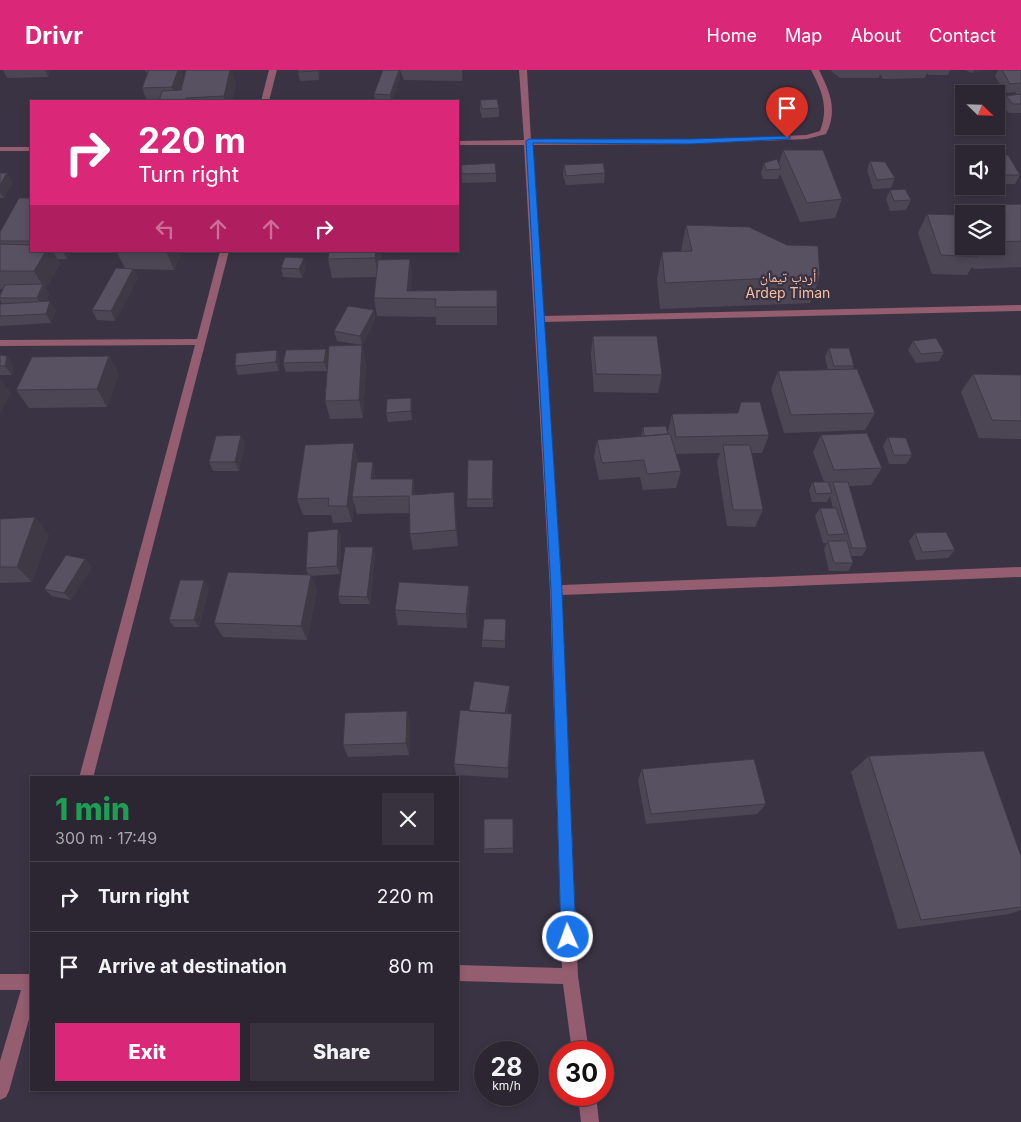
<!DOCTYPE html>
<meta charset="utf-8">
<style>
body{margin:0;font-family:Inter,"Noto Naskh Arabic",sans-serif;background:#38323e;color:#f1f3f6;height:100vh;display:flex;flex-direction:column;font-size:19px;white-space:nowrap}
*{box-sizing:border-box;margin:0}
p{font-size:16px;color:#a6a5ac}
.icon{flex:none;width:28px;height:28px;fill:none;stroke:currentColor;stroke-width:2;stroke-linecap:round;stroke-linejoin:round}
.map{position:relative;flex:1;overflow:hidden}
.sheet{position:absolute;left:30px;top:706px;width:429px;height:315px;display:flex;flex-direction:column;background:#2c2632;border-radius:0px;box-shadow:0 2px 8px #0003,0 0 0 1px #48434d}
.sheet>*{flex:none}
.hud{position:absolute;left:30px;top:30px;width:429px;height:152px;border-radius:0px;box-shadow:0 2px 8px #0003,0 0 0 1px #48434d;background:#db2777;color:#fff;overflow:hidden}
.needle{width:32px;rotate:113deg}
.tools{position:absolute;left:955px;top:15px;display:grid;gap:10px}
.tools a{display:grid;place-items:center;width:50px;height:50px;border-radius:0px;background:#2c2632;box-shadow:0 2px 8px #0003,0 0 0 1px #48434d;font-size:25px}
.speed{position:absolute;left:474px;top:971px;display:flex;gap:10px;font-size:25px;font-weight:700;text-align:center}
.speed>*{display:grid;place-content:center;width:65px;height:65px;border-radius:50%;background:#2c2632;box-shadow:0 2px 8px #0003,0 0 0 1px #48434d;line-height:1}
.speed small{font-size:12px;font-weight:400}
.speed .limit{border:8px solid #d22;background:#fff;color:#111}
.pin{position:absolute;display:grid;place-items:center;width:42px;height:42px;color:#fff;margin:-51px -21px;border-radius:50% 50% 50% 0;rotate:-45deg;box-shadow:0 0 5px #0007}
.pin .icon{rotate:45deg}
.me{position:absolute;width:55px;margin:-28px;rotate:358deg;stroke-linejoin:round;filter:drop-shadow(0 0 4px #0008)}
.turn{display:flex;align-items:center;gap:18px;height:105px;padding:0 25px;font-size:22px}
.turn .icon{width:65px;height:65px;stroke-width:2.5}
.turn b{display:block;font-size:35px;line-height:42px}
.lanes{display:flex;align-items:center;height:48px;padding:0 25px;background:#0003;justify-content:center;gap:25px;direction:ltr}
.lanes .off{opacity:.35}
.round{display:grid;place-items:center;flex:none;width:52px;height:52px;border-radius:0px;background:#38323e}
.summary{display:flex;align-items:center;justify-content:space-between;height:85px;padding:0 25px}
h1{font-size:30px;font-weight:800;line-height:38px;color:#1e9e55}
.action{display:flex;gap:10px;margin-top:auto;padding:10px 25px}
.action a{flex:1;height:58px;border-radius:0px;background:#db2777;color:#fff;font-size:20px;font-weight:800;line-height:58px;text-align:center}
.action a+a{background:#38323e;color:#f1f3f6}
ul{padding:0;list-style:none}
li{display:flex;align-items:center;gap:15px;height:70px;padding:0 25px;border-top:1px solid #48434d}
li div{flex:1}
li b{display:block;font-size:19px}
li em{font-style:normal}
header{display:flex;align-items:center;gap:30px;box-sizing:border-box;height:70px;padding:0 25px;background:#db2777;color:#fff}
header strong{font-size:24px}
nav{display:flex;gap:28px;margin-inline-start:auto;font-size:18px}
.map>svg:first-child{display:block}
</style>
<header>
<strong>Drivr</strong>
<nav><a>Home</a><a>Map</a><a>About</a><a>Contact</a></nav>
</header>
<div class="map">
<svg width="1021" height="1052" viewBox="0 0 1021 1052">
<rect width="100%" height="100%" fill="#3a3343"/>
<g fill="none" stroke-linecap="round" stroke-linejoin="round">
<path fill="#945d70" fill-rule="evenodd" d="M269,0H277L269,31H261Z
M519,0H527L531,70H690L806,65L820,61C829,37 822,21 811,0H819C830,22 838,40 826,64L807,69L690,74L532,75L543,246L1021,235V241L544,252L562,515L1021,497V507L562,525L578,906L589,982H572L563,914L458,911V895L562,898L550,520L524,75H458V71L524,70Z
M0,77H31V81H0Z
M220,181H229L93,708H79L195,275L0,276V270L197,269Z
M0,904H31V942L9,1021L6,1027L0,1030V991L21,920H0Z
M578,1025H596L599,1052H581Z"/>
</g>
<path fill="#4c4654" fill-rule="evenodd" d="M3,0H51L48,7L7,8Z
M145,0H182L184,8L186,2L185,0H232L236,14L232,31H147L142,18L147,4Z
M320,0L319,10L300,11L298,2Z
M400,0H463L462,11L404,10Z
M400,0V9L392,31H375L374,24Z
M830,0H950L948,5H929L927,3L925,8L883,9L880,4L879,8H840Z
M965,0H982L981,1L972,3Z
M998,0H1021V43H1009L1001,35L1006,26L1015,25L1016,22L1005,23L995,6Z
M480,30L499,38V47L482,48L480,40Z
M783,80L842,129L835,148L800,152L780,104L778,109H763L761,103L764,93L779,94Z
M996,85L1020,105L1015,114H997Z
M870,91L895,108L891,118L873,119L867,100Z
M461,95L496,103V112L462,113Z
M564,95L605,103L604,113L566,115L563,104Z
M0,103H7L12,113L4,128H0Z
M890,120L911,130L906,140L890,141L886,129Z
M31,128V181H71L67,189H57L60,194L46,218L49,224L46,231L56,240L51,253L0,256V234H2L0,230V225L3,219H0V162Z
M1021,134V197L974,199L972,197L967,205L932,204L918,163L927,144L957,145L962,136ZM964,144H996V176H964Z
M686,155L820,206L810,233L660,239L657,209L662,182H681Z
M116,181H182L174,200L133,199L138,208L115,251L97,250L92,240L125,198Z
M263,181H303L302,183Z
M381,181L380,190L410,189L412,208L411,221L497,220V255H436V247L377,246L374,228L376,207L332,208L328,189Z
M306,197L302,208L283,207L281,198Z
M374,240L375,249L362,275L337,271L334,261Z
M593,266L662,305L658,323L594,322L591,284Z
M913,271L944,282L939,291L916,293L908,280Z
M829,278L854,296L853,299L875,343L865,360L784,363L771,319L778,301L828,300L825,287Z
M326,279L328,286L366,293L363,348L330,349L325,331L327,301L286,302L283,293Z
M0,285L7,286L13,295L12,305H0Z
M109,286L119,304L107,337L29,338L16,320Z
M280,289L279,301L238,305L235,296Z
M973,304L1021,305V369L979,368L961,322Z
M411,328L412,337V350L388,352L386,343Z
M672,344L769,365L762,383H752L763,440L755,457L727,456L717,392L720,383L676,384L681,401L676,418L643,420L640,407L599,410L594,387L597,370L641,367L643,357L668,361Z
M241,365L245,374L239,401H213L209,392Z
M821,365L882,398L871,415L849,416L867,478L862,486H851L853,493L848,501H829L824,479L827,473H823L815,446L820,438H833L830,426L827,432H812L809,420L813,412H824L813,382Z
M888,367L912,385L906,394H889L883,376Z
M358,390V392L376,409L416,425L454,422L458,476L413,480L410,464V443L357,444L354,433L352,452L333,453L331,445H303L297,429Z
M493,390V437H467V429Z
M0,449L49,464L32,512L0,513Z
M338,459L341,467L340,504L311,506L317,520L307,570L223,567L214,553L308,505L306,498Z
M915,463L955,480L948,488L916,490L909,471Z
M373,477L375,485L370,534H340L338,526Z
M85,489L92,497L71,530L52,526L44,519Z
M469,516L470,531L467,558L398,555L395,540Z
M209,518L199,557H174L169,550Z
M506,549L505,578L482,577V570Z
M510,616V623L507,644L512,656L508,708L456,705L454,694L469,641Z
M407,641L410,653L409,685L348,687L343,675Z
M869,686L1021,786V840L1009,844L898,859L851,702Z
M642,699L766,734L757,744L646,754L638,710Z
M513,749V783H484V779Z"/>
<path fill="#3e3945" d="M45,0H51L48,7Z
M178,0H182L186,12L177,31L172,17Z
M230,0H232L236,14L232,31H225L224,26Z
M318,0H320L319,10Z
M400,0V9L392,31H391L390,25Z
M462,0H463V1L462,11Z
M974,0H982L981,1L972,3Z
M7,103L12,113L4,128L0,122V115Z
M46,181H53L60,194L46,218L49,224L43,237L37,228L43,216L34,201Z
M63,181H71L67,189Z
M166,181H182L174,200Z
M376,181H381L378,207L375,188Z
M304,188L306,197L302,208L299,199Z
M410,189L412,208L411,229L407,221Z
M133,199L138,208L115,251L111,241Z
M50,231L56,240L51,253L46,244Z
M374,240L375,249L362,275L360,266Z
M362,275L366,293L363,348L359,330Z
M326,279L329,288L327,301L324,292Z
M277,280L280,289L279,301L276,292Z
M7,286L13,295L12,305L5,296Z
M109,286L119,304L107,337L97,319Z
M0,308L11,323L0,344Z
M411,328L412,337V350L411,341Z
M241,365L245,374L239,401L235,392Z
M354,373L358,390L355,427H352L354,433L352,452L347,436Z
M373,392L376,409L375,426L371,409Z
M413,409L416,426L412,425Z
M454,422L456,439L458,476L456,460Z
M35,447L49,464L32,512L17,497Z
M338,459L341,467L340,504L337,496Z
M373,477L375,485L370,534L367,527Z
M85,489L92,497L71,530L64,523Z
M311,505L317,520L307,570L301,556Z
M204,510L209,518L199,557L194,550Z
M469,516L470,531L467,558L466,544Z
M510,616V623L505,652V646Z
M407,641L410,653L409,685L406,673Z
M512,644V656L508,708V698Z"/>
<path fill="#585162" stroke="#3e3945" d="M149,0H178L172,17L142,18Z
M186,0H230L224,26L186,28L185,31H159L162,21L181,20Z
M298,0H318V1L298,2Z
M383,0H399L390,25L374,24Z
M1002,0H1021V13L1010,14Z
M1021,24V34H1013L1006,26Z
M497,29L499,38L482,39L480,30Z
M783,80H823L842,129L807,133Z
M996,85H1008L1020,105H1002L996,96Z
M777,89L781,99L766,100L764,93Z
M870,91L885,92L895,108L877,110Z
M495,93L496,103L462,104L461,95Z
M603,93L605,103L566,106L564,95Z
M0,103H7L0,115Z
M905,119L911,130L894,131L890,120Z
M19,128H31V171H0V162Z
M1021,134V171L996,172V144H968L962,136Z
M927,144L959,145L964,152V176H974L978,187L941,185Z
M686,155L749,157L787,175L818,176L820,206L665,213L662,182L692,181Z
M0,174L31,175V181H46L34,201H0Z
M329,181H376L375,188L328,189Z
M285,187L304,188L299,199L281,198Z
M410,189L407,221L497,220V237H435L436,229L374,228L378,190Z
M116,198L133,199L111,241L92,240Z
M43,214L37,228H0V225L5,215Z
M50,231L46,244L0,246V234Z
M348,236L374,240L360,266L334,261Z
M593,266H657L662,305L596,304Z
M936,268L944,282L921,284L913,271Z
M362,275L359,330L325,331L329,276Z
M829,278H849L854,296H834Z
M326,279L324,292L283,293L286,280Z
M277,280L276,292L235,296L236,283Z
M0,285L7,286L5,296H0Z
M109,286L97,319L16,320L32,287Z
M857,299L875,343L791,345L778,301Z
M973,304L1021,305V351L992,350Z
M411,328V341L386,343L387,329Z
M741,332H760L769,365L676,367L672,344L738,343Z
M666,356L668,364L644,366L643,357Z
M867,363L882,398L834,400L821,365Z
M670,364L681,401L647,404L644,390L602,393L597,370Z
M241,365L235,392H209L216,366Z
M888,367L906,368L912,385H894Z
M354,373L347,436H328L329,428L297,429L305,375Z
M723,375H750L763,440H733Z
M468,390H493L492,429H467Z
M357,392H373L371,409H413L412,425L454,422L456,460L410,464L409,426L352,427Z
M813,412H828L832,423L816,424Z
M833,412H848L867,478H852Z
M820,438H836L845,464L828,465Z
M35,447L17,497H0V449Z
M338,459L337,496L306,498L308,462Z
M946,462L955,480L922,482L915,463Z
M828,471H847L853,493H834Z
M345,477H373L367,527L338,526Z
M66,485L85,489L64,523L44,519Z
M228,502L311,505L301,556L214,553Z
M180,510H204L194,550H169Z
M399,512L469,516L466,544L395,540Z
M484,549H506L505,571L482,570Z
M474,611L510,616L505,643L469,641Z
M460,640L512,644L508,698L454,694Z
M407,641L406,673L343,675L345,643Z
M984,681L1021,786V837L921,850L869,686Z
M754,689L766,734L651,744L642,699Z
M484,749H513V778L484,779Z"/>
<path fill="#1a73e8" stroke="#114b97" d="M787,66H790V69L690,74L533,73L562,520L576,867L574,872L568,874L563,872L561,867L551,520L526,71L529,69H690Z"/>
<g text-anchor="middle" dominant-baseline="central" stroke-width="4.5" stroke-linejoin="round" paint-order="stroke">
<g font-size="14" fill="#f9be9f" stroke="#3a3343">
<text x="788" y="206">أردب تيمان<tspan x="788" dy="16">Ardep Timan</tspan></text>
</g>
</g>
</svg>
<div class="tools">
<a><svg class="needle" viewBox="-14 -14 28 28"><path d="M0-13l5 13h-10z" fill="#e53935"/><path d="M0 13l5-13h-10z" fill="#a6a5ac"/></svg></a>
<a><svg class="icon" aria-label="sound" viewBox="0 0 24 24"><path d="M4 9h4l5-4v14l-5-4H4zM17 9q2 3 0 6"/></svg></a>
<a><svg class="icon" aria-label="layers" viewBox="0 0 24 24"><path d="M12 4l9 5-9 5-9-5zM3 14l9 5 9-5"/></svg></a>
</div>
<div class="speed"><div>28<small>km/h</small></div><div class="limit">30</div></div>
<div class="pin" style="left:787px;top:68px;background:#d93025"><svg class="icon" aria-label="arrive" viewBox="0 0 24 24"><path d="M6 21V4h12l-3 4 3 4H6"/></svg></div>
<svg class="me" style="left:568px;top:867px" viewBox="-20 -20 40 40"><circle r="17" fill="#1a73e8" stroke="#fff" stroke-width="3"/><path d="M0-11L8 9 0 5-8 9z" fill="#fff"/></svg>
<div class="hud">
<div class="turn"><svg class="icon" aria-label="right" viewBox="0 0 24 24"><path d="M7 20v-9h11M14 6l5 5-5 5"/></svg><div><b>220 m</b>Turn right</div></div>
<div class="lanes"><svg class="icon off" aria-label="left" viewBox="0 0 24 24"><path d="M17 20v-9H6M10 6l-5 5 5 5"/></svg><svg class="icon off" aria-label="ahead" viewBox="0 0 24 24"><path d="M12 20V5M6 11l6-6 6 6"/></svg><svg class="icon off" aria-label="ahead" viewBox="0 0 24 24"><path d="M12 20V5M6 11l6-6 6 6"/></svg><svg class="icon" aria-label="right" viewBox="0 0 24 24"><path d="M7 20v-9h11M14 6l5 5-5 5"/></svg></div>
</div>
<section class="sheet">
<div class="summary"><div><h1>1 min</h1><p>300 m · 17:49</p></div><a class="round"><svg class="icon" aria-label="close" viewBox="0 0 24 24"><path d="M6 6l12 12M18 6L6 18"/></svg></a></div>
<ul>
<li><svg class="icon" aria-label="right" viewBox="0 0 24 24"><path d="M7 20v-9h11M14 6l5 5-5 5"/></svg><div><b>Turn right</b></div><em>220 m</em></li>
<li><svg class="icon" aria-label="arrive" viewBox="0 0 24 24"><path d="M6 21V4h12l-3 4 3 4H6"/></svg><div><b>Arrive at destination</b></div><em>80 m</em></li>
</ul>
<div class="action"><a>Exit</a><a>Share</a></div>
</section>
</div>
